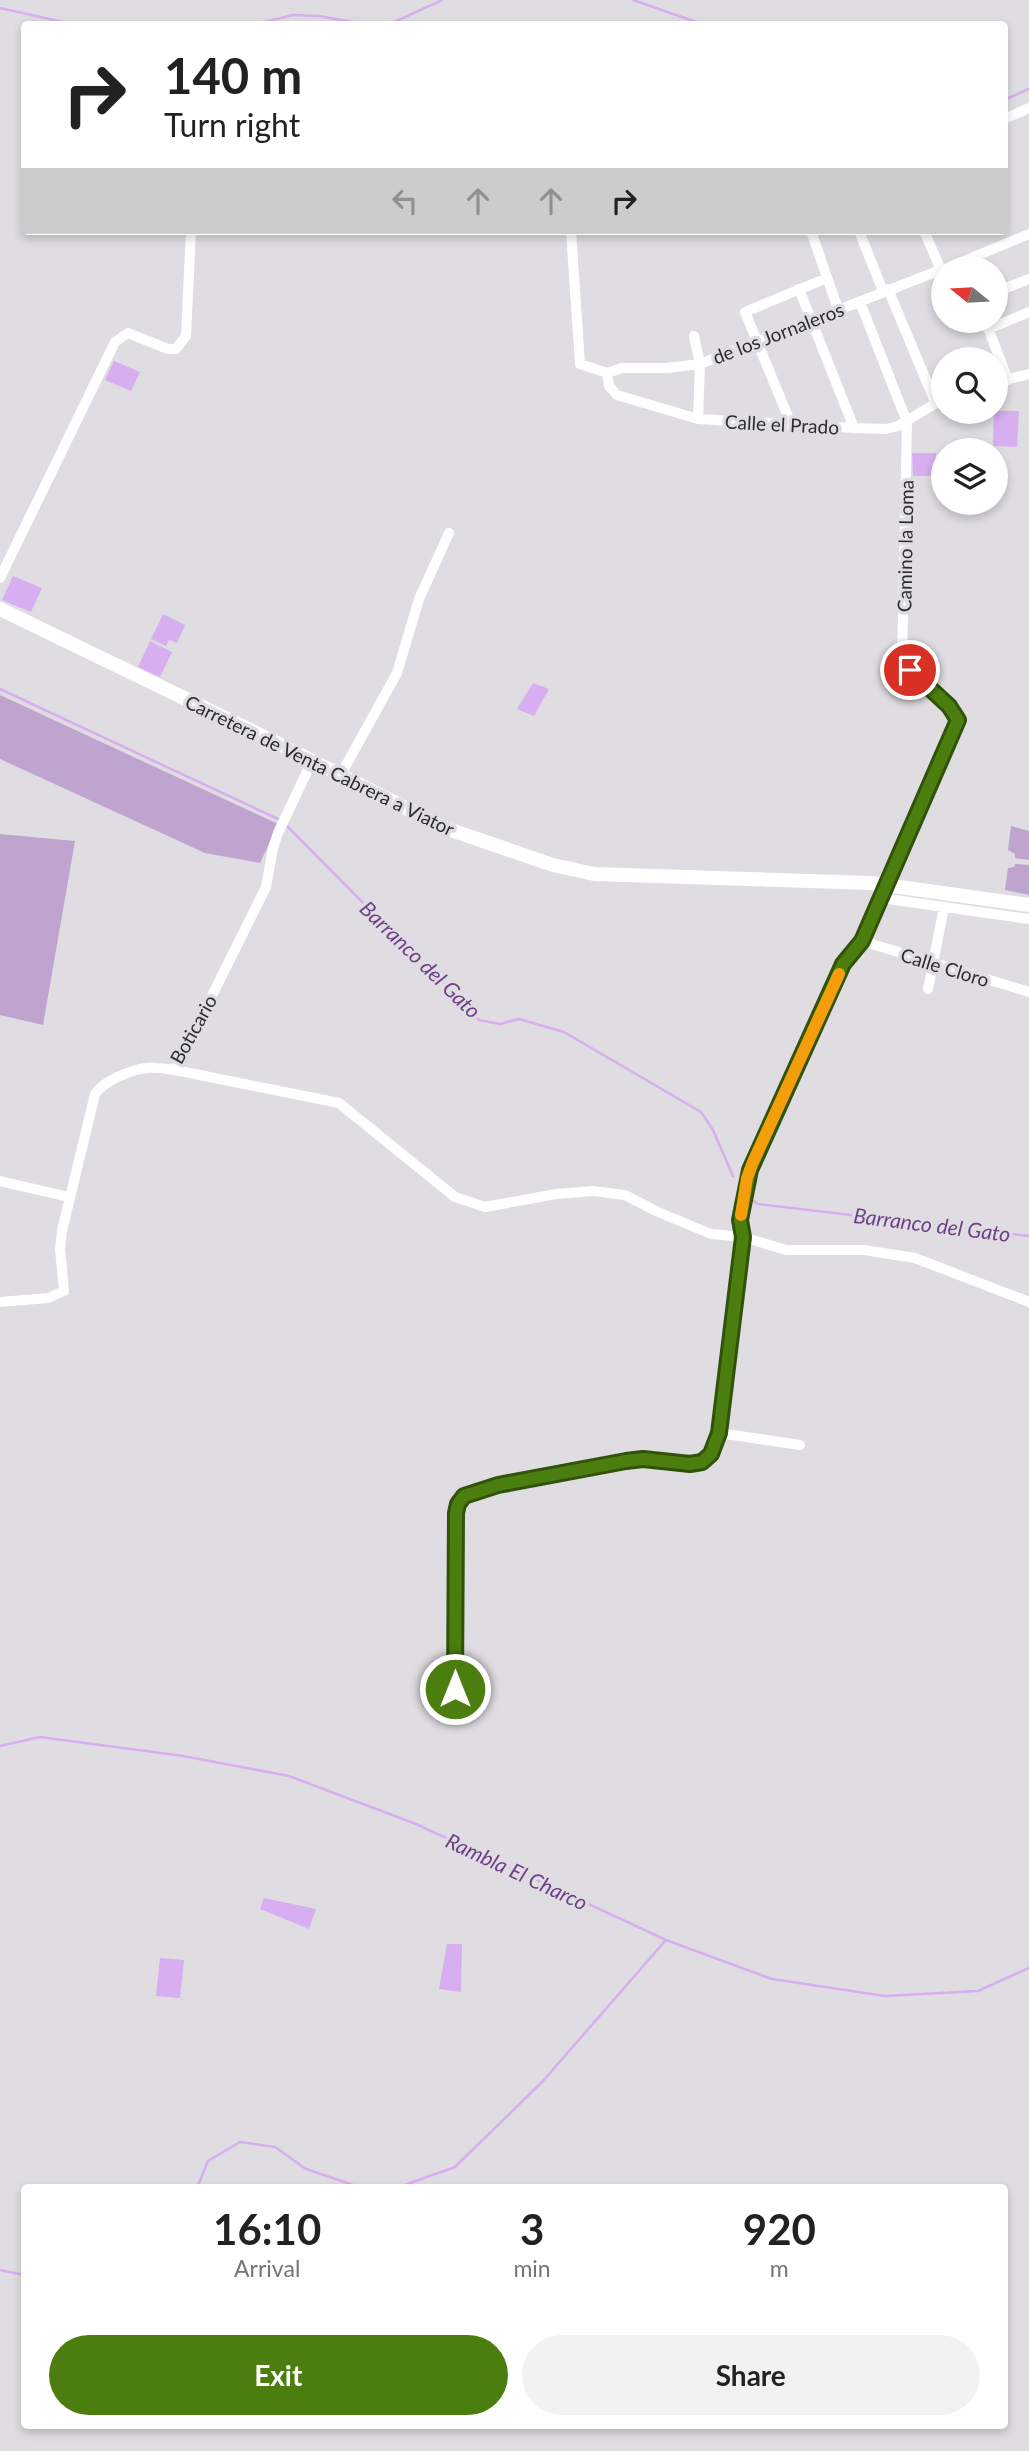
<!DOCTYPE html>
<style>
body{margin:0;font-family:Lato,sans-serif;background:#f2f2f2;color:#222;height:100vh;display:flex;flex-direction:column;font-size:26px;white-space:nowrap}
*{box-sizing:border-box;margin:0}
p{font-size:23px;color:#767676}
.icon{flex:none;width:38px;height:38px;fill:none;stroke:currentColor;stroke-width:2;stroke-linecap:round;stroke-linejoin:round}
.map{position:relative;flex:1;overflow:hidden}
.drawer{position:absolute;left:21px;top:2184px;width:987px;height:245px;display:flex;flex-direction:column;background:#fff;border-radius:7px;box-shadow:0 4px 10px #0003}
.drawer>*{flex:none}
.guide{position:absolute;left:21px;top:21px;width:987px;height:214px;border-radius:7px;box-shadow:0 4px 10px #0003;background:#fff;color:#222;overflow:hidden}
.needle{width:46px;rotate:288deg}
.fabs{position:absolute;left:931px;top:256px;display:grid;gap:14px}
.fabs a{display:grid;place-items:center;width:77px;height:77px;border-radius:50%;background:#fff;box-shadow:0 4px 10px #0003;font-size:35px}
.pin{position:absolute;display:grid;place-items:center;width:60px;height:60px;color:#fff;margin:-30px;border:4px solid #fff;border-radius:50%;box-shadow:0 2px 7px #0007}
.me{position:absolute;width:77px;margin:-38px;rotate:0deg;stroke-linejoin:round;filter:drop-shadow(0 0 5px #0008)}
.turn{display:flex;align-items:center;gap:24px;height:147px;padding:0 28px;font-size:32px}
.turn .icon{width:91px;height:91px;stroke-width:2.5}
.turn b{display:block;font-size:49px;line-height:60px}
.lanes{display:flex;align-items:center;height:66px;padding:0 28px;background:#0003;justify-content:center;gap:35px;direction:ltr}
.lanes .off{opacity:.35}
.eta{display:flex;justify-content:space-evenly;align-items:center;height:119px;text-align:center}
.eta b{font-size:42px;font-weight:700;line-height:49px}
.action{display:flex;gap:14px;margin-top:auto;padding:14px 28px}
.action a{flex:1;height:80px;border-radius:42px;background:#4b7e0e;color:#fff;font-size:28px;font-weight:700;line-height:80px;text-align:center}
.action a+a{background:#f2f2f2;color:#222}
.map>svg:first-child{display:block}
</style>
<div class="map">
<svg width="1029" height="2451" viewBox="0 0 1029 2451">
<rect width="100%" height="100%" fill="#dfdde1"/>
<path fill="#bfa4d0" d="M0,695L278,824L260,863L205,853L0,759Z
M1011,826L1029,831V860L1015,858V854L1008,850Z
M0,834L75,841L43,1025L0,1015Z
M1015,864L1029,865V895L1005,890L1008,868L1014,867Z"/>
<path fill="#d7aeef" d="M114,361L140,372L131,391L105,380Z
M994,411H1019L1017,447L993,446Z
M912,453H936V476H913Z
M13,576L42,588L31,612L2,600Z
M163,614L185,625L177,643L169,640L166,646L151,639Z
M150,641L172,652L160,677L138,667Z
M533,683L549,689L534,716L517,709Z
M264,1898L316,1909L309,1929L260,1909Z
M447,1944H462L461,1992L439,1989Z
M160,1958L184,1960L180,1998L156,1996Z"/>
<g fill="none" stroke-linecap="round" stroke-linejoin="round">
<path stroke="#d7aeef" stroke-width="2.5" d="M633,0L702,24
M0,8L72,24
M257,24L293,15L319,16L363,24
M378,24L392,23L442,0
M1004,100L1029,89
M0,689L278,819
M286,825L479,1020L500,1024L519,1019L564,1032L701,1112L713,1130L733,1176
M752,1200L758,1204L1029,1236
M0,1746L40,1737L183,1756L289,1776L416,1824L666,1940L772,1979L885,1996L978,1991L1029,1968
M197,2188L208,2161L240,2142L275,2147L306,2169L353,2185L382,2188
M396,2188L455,2167L543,2081L665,1941
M0,2270L24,2275"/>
<path stroke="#fff" stroke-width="10" d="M1004,119L1029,108
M571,231L580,364L607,373L609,386L617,395L698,419L854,428L886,429L898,426L943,399
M811,231L838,309
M859,231L883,291
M924,231L941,270
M947,268L1029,234
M799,289L854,428
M888,289L936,404
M996,292L1029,279
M985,320L1008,380
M988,329L1029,312
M694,336L700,364L698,419
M607,373L622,368H667L700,364L943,269
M996,382L1029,374
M791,424L745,312L827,278
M0,578L115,342L128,333L168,349H176L186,336L191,231
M340,776L397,673L419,599L449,533
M881,898L1029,919
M862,941L1029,992
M928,989L944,907
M175,1070L339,1103L455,1197L485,1207L556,1194L593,1191L625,1195L658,1212L711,1234L743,1237L786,1250H864L915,1258L1029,1302
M0,1181L69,1197
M0,1302L48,1298L64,1291L60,1249L62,1231L95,1094C104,1081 130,1070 146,1068C155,1067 166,1069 175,1070L266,887L273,848L278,833L312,761
M800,1445L719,1433L743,1237C739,1217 742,1199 747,1179C756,1145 775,1111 790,1080C811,1033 829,981 862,941L958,720L949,706L902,661L907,422L860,302
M455,1689L456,1513L458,1504L464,1496L498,1485L626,1461L643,1459L690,1464L702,1462L711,1455L719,1433"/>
<path stroke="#fff" stroke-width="14" d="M0,609L281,745L445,828L553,865L594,874L871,883L1029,905"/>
</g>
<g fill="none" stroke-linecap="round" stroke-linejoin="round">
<defs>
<path id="route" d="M455,1689L456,1513L458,1504L464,1496L498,1485L626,1461L643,1459L690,1464L702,1462L711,1454L719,1433L743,1237L740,1220L750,1170L843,964L862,941L958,720L949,706L910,670"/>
</defs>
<use href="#route" stroke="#315209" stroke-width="18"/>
<use href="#route" stroke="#4b7e0e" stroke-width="12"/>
<path stroke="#f59e0b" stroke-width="12" d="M741,1215L747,1178L753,1162L839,974"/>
</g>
<g text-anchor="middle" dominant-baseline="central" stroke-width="7" stroke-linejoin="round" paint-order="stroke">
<g font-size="19" fill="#2e2d2e" stroke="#dfdde1">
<text transform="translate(778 333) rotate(-21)">de los Jornaleros</text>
<text transform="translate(782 424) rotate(3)">Calle el Prado</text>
<text transform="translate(905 546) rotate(-89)">Camino la Loma</text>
<text transform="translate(320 765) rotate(26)">Carretera de Venta Cabrera a Viator</text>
<text transform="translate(945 967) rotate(17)">Calle Cloro</text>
<text transform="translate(193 1029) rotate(-61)">Boticario</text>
</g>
<g font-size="21" font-style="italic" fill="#703e8a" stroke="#dfdde1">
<text transform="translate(421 959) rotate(44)">Barranco del Gato</text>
<text transform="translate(932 1224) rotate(7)">Barranco del Gato</text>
<text transform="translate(517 1871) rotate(25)">Rambla El Charco</text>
</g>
</g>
</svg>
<div class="fabs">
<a><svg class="needle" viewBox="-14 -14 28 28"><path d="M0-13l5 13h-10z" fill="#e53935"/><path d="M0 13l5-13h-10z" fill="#767676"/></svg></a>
<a><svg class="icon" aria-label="search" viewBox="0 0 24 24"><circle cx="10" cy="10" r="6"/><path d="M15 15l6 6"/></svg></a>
<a><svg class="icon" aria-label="layers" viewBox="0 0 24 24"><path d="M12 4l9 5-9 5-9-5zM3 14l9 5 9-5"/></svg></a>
</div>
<div class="pin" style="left:910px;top:670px;background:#d93025"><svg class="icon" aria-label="arrive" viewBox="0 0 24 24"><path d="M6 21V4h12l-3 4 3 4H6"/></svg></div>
<svg class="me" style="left:455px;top:1689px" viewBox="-20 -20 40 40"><circle r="17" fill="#4b7e0e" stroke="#fff" stroke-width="3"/><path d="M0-11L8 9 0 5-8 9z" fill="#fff"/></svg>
<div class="guide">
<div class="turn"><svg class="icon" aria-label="right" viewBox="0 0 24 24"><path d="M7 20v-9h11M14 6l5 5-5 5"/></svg><div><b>140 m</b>Turn right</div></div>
<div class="lanes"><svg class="icon off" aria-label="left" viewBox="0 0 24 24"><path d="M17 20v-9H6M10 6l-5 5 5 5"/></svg><svg class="icon off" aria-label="ahead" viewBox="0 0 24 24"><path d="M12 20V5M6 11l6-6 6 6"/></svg><svg class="icon off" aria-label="ahead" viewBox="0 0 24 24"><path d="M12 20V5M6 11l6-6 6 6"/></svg><svg class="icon" aria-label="right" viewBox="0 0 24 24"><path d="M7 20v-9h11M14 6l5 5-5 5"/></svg></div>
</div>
<section class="drawer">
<div class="eta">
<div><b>16:10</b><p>Arrival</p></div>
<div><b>3</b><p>min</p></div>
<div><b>920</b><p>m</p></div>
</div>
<div class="action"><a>Exit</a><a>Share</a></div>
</section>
</div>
